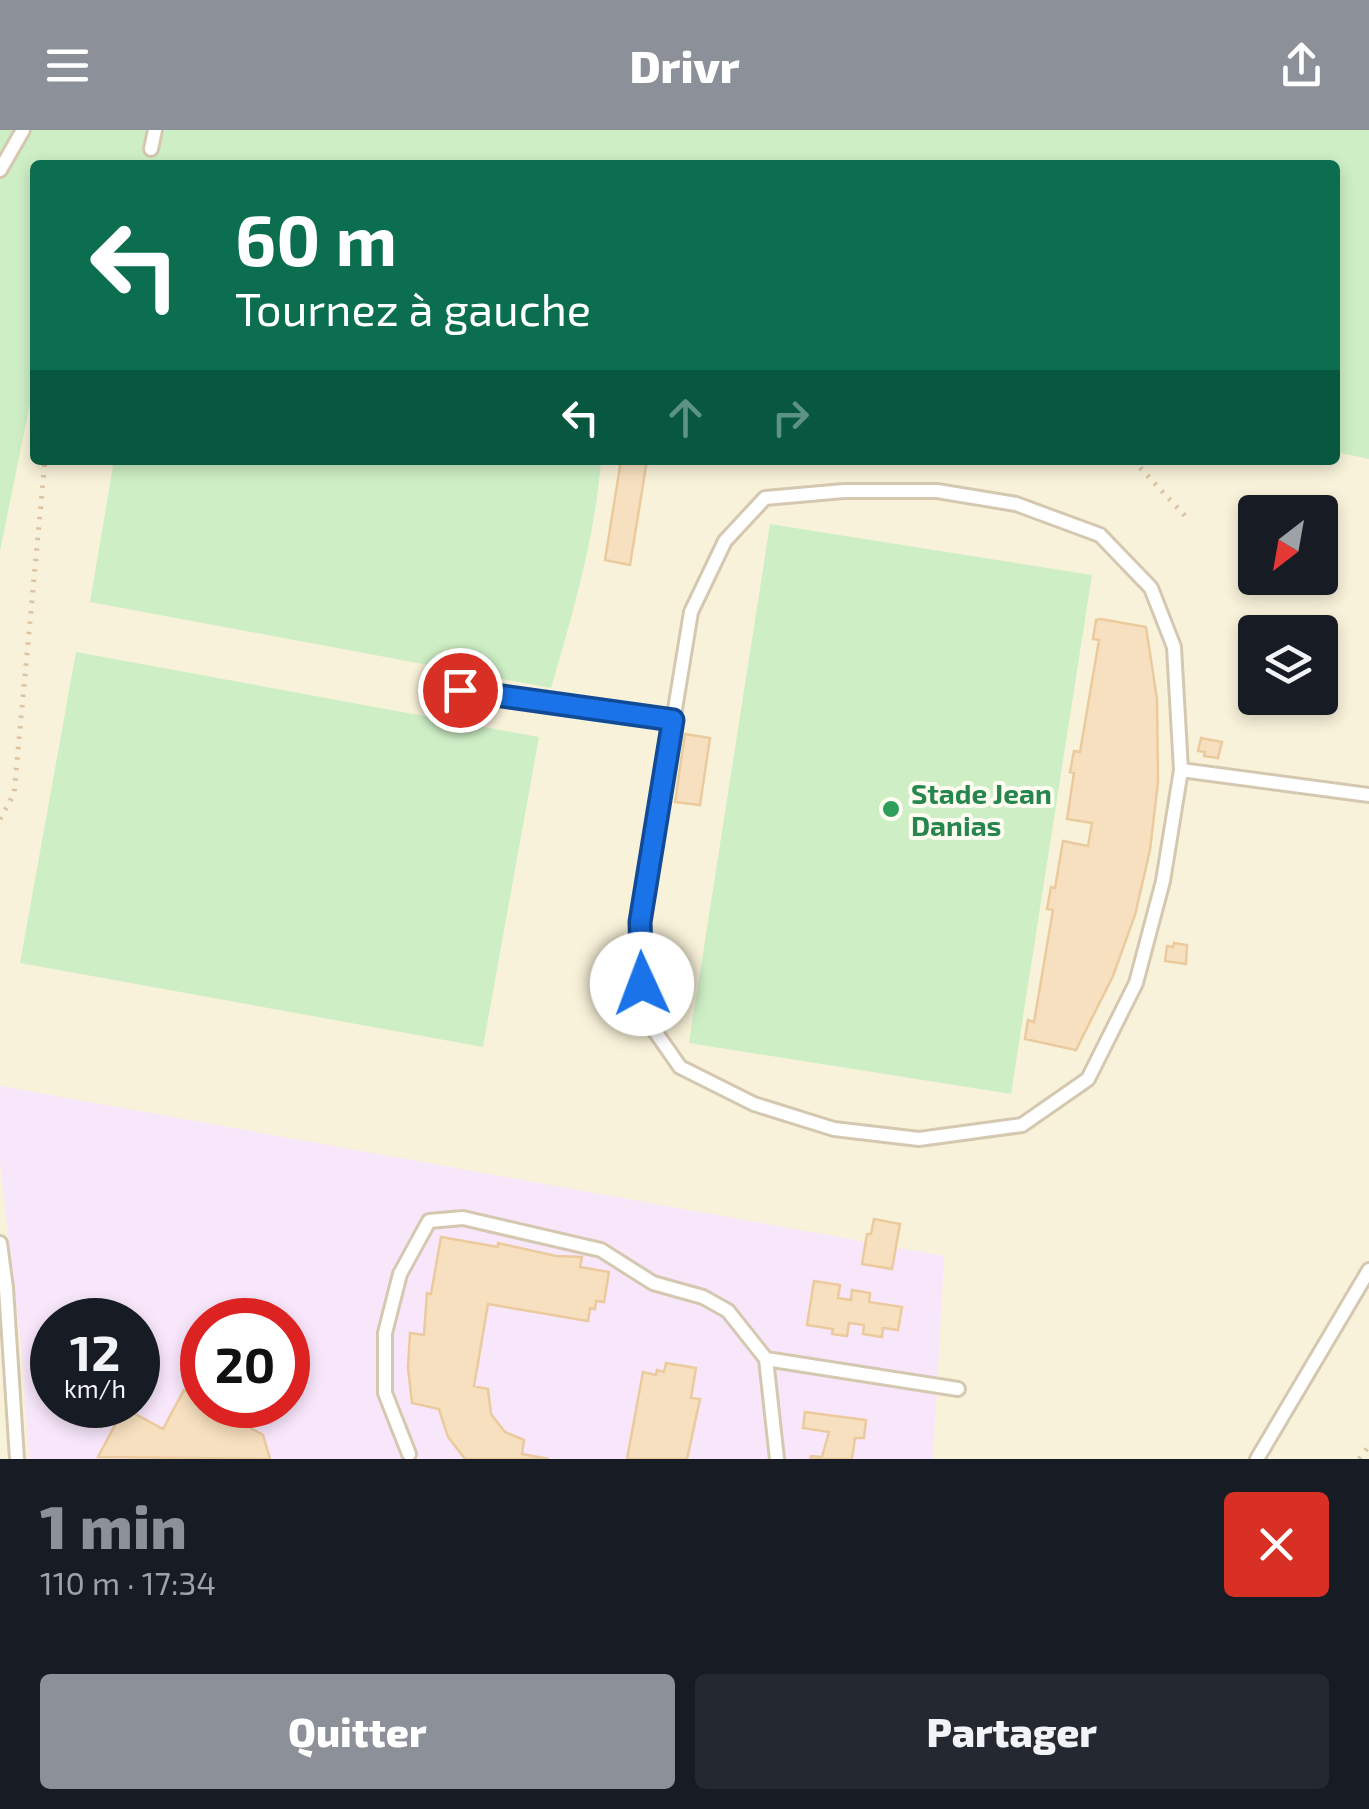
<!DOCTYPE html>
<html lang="fr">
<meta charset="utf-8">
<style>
body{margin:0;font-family:"Exo 2",sans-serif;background:#242831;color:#f1f3f6;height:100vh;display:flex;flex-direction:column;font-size:38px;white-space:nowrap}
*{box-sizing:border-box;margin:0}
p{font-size:32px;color:#9ea1a6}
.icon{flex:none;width:55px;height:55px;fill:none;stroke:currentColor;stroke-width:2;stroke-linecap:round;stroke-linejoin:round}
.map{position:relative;height:1329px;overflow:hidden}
.details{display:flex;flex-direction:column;background:#171b24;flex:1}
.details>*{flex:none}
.top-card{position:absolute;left:30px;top:30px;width:1310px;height:305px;border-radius:10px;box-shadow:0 5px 15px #0003;background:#0b6e4f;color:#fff;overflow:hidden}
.needle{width:65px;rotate:211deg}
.buttons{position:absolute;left:1238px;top:365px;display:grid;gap:20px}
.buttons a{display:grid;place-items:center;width:100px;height:100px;border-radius:10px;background:#171b24;box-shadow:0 5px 15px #0003;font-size:50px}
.speed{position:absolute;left:30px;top:1168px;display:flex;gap:20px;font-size:50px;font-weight:700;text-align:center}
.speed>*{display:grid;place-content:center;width:130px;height:130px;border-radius:50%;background:#171b24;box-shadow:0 5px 15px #0003;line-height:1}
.speed small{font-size:25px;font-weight:400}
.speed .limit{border:15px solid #d22;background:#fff;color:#111}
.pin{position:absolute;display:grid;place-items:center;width:85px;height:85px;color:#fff;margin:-42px;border:5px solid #fff;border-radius:50%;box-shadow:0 2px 10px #0007}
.me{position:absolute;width:110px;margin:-55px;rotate:358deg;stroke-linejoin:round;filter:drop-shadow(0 0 8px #0008)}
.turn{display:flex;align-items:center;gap:35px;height:210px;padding:0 40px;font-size:45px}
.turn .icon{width:130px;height:130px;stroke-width:2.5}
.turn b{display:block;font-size:70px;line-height:85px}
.lanes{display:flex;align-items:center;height:95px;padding:0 40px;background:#0003;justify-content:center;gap:50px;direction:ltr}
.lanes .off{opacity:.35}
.round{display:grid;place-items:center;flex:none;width:105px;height:105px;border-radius:10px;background:#242831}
.summary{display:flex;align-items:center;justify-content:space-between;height:170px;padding:0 40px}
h1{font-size:60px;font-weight:800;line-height:75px;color:#8c9099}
.primary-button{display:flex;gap:20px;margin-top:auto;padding:20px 40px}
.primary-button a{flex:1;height:115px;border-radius:10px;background:#8c9099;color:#fff;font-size:40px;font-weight:800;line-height:115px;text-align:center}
.primary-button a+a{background:#242831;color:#f1f3f6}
header{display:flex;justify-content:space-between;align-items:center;height:130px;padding:0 40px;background:#8c9099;color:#fff;font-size:45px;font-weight:800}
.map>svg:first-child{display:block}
</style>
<header><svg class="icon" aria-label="menu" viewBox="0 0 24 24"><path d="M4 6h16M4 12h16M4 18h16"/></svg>Drivr<svg class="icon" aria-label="share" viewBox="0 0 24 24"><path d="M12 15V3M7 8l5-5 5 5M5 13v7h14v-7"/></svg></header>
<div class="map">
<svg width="1369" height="1329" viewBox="0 0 1369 1329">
<rect width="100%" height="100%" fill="#fefaea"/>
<path fill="#f9f2da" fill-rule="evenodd" d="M0,0H1369V1329H0ZM35,35H1335V330H35ZM1255,382H1320V448H1255ZM1255,502H1320V568H1255ZM52,1190H138V1275H52ZM202,1190H288V1275H202Z"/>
<path fill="#f8e6fb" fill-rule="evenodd" d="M0,956L944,1126L933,1329H29L22,1223L0,1032ZM52,1190H138V1275H52ZM202,1190H288V1275H202Z"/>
<path fill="#ceefc6" d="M0,0H1369V329L1335,322V35H35V249L0,421Z
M114,330H601C595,408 573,483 551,558L90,472Z
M770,394L1092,445L1011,964L689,913Z
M76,522L539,607L483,917L20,833Z"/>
<path fill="#f7e0bf" stroke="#ebca9d" stroke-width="2.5" d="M621,330H647L630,435L605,430Z
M1101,489L1146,497L1157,569L1158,652L1150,720L1135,785L1113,846L1076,920L1025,909L1028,890L1034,892L1053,780L1047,779L1051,757L1055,758L1063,711L1088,716L1092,693L1067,689L1074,643L1070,642L1074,621L1080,622L1099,510L1093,509L1096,490Z
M685,604L710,608L700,675L675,672Z
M1201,608L1222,612L1218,628L1204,626L1205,622L1198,621Z
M1174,813L1187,815L1186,834L1165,831L1167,816L1173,817Z
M874,1089L900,1094L892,1139L862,1134L867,1104H871Z
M441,1107L498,1117V1113L556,1126L582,1127L580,1137L609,1142L604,1172L596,1171L595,1179L590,1178L588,1191L488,1174L474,1256L488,1259L491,1284L505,1302L524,1310L522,1324L549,1329H465L448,1307L439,1279L412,1273L408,1238L410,1203L424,1205L427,1163L431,1164Z
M814,1151L840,1155L838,1168L851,1170L852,1160L870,1163L869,1172L902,1177L898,1200L883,1198L882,1207L863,1204L864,1195L849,1193L847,1206L832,1204L833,1199L807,1195Z
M666,1233L696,1238L691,1268L700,1269L687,1329H627L643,1242L656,1245L657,1240L664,1242Z
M184,1260L202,1270V1275H211L210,1279L223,1285L224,1283L263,1305L270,1329L98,1327L124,1278L163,1299Z
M805,1282L866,1290L864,1308H855L852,1329H810L811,1326L822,1327L829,1302L803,1298Z"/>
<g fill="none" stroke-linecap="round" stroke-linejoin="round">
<defs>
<path id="lane" d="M151,19L155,0
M0,40L23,0
M844,361H937L1016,374L1100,405L1151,458L1174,517L1181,640L1163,751L1136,853L1088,949L1022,995L919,1009L834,999L754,974L680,937L643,884L640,792L691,482L725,411L765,368Z
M460,561L673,590
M1181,640L1369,665
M0,1113L6,1158L17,1329
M766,1229L777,1329
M409,1324L385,1263V1203L400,1144L429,1091L463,1088L601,1120L653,1153L703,1167L728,1181L766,1229L958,1259
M1257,1329L1369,1140"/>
</defs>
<use href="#lane" stroke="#d5c8b0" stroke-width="18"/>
<path stroke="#ddc4a0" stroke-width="5" stroke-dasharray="2.5 8" stroke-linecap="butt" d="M1133,330L1186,387
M0,689L14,664L45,330
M1359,1329L1369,1316"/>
<use href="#lane" stroke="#fff" stroke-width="12"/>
</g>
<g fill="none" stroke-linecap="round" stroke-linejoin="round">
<defs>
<path id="route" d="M460,560L673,590L640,792L642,854"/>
</defs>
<use href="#route" stroke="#114b97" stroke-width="25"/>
<use href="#route" stroke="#1a73e8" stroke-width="18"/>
</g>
<circle fill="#2e9e5b" stroke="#fffdf2" stroke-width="4" cx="891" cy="679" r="10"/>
<g text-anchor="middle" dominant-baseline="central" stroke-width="8" stroke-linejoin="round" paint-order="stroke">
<g font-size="28" font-weight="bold" fill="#27864d" stroke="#fffdf2" text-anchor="start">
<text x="911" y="663">Stade Jean<tspan x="911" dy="32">Danias</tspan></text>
</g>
</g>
</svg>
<div class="buttons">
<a><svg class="needle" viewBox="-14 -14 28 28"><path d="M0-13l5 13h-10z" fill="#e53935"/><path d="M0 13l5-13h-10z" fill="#9ea1a6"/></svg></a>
<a><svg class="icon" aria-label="layers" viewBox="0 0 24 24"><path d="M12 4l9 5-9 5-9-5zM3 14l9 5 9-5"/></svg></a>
</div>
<div class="speed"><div>12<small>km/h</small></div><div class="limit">20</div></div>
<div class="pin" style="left:460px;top:560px;background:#d93025"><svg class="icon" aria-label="arrive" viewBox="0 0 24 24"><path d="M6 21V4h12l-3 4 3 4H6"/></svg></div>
<svg class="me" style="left:642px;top:854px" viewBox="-20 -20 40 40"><circle r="19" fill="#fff"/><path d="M0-13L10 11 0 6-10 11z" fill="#1a73e8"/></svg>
<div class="top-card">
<div class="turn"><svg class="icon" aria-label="left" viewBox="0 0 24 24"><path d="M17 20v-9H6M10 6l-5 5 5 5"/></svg><div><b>60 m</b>Tournez à gauche</div></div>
<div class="lanes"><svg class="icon" aria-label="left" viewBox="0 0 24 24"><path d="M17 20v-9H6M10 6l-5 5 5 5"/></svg><svg class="icon off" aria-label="ahead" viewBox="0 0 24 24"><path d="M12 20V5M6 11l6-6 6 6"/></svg><svg class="icon off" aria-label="right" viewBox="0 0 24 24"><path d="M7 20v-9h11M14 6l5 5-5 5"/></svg></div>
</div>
</div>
<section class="details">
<div class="summary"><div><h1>1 min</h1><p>110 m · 17:34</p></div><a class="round" style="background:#d93025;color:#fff"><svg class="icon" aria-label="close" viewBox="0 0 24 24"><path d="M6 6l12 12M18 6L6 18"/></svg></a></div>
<div class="primary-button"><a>Quitter</a><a>Partager</a></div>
</section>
